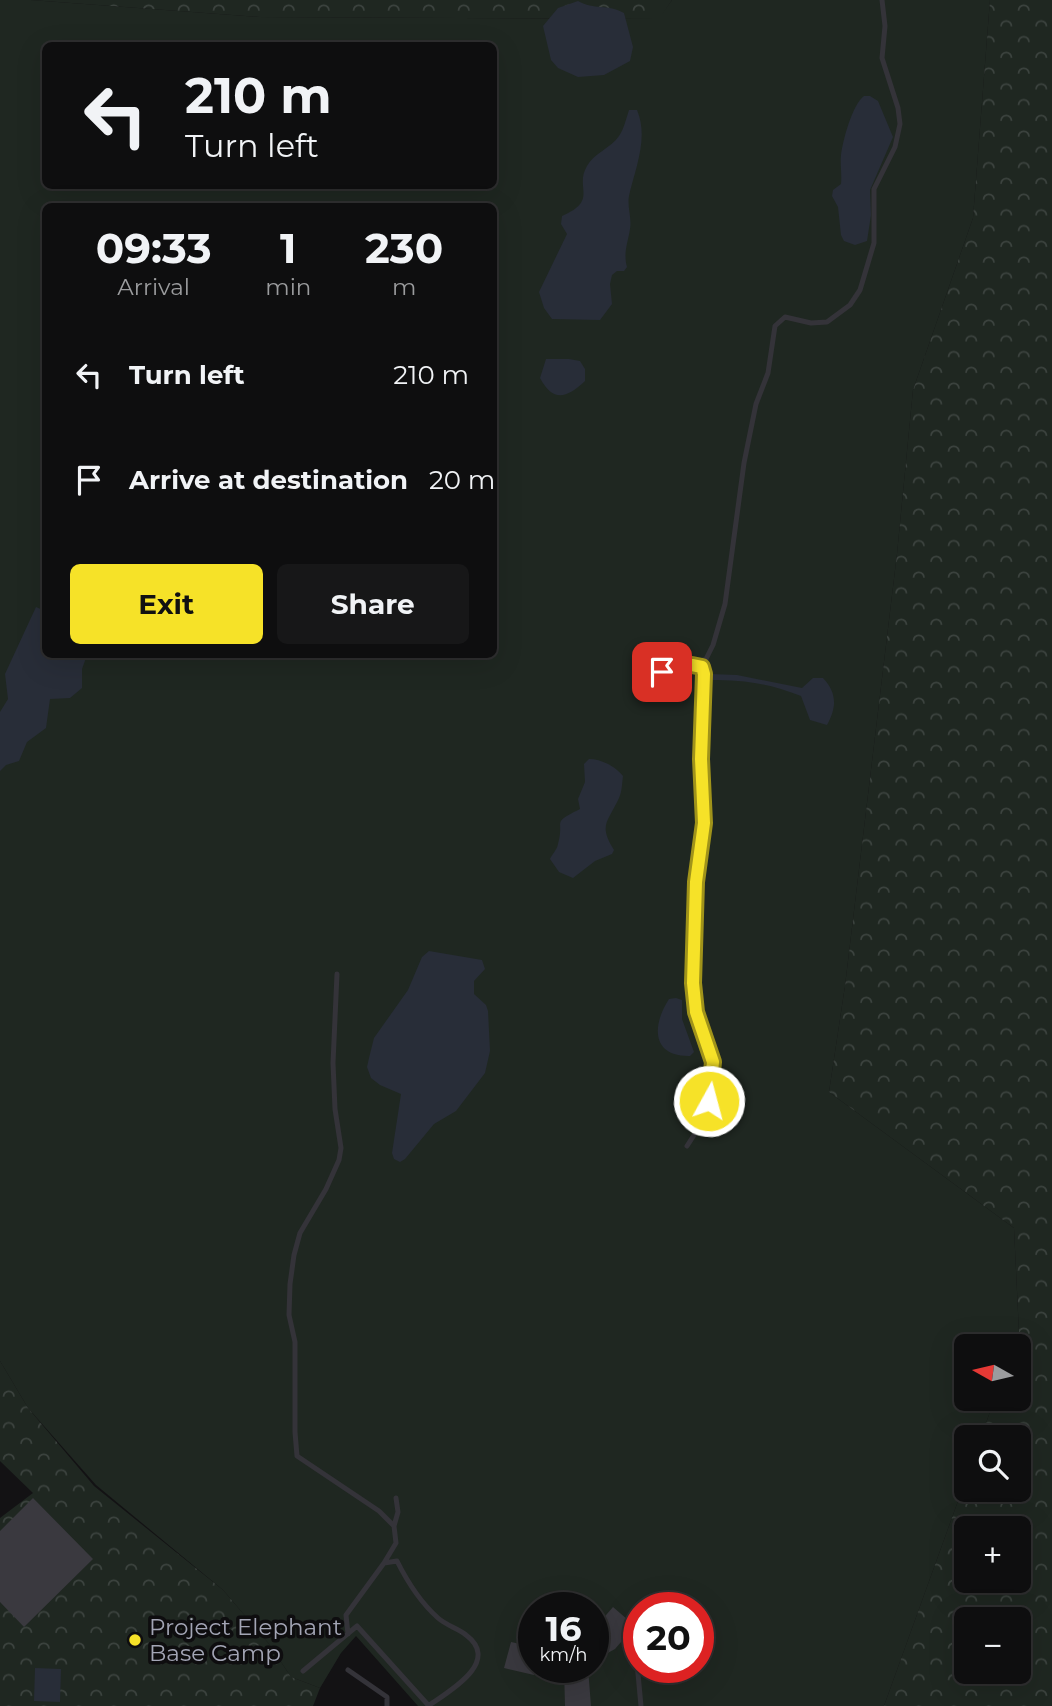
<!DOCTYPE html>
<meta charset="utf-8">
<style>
body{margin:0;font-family:Montserrat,sans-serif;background:#171718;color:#f1f3f6;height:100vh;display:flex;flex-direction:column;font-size:26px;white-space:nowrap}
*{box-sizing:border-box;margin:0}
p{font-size:23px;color:#9b9c9e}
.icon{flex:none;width:38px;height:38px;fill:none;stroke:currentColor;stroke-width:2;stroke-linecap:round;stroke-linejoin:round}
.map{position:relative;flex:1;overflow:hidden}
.sheet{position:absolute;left:42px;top:203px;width:455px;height:455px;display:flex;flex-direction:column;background:#0e0e0f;border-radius:10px;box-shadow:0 7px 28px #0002,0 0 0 2px #2e2e2f}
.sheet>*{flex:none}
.guide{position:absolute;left:42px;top:42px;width:455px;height:147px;border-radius:10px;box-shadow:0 7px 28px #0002,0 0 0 2px #2e2e2f;background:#0e0e0f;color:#f1f3f6;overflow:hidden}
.needle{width:46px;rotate:278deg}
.tools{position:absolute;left:954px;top:1334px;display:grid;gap:14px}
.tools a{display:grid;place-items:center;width:77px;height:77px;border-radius:10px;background:#0e0e0f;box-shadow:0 7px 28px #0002,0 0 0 2px #2e2e2f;font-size:35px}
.speed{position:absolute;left:518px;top:1592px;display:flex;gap:14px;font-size:35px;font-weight:700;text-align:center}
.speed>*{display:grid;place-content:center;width:91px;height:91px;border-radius:50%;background:#0e0e0f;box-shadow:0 7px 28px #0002,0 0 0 2px #2e2e2f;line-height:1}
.speed small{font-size:18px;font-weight:400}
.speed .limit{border:10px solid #d22;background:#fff;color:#111}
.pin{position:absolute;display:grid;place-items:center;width:60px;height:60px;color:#fff;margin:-30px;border-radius:14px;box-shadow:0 4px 10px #0006}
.me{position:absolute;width:77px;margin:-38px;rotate:7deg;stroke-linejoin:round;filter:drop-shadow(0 0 5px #0008)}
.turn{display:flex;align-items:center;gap:24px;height:147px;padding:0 28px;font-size:32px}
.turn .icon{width:91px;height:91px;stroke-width:2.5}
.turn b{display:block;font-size:49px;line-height:60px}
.eta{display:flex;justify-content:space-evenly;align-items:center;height:119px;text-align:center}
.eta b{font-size:42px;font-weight:700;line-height:49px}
.cta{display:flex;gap:14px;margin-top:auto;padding:14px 28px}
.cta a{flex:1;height:80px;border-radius:10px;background:#f6e228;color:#111;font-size:28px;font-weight:700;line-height:80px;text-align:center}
.cta a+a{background:#171718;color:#f1f3f6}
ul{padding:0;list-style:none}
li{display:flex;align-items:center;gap:21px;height:105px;padding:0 28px}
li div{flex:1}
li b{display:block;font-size:26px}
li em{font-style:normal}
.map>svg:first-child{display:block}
</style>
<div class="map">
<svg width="1052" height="1706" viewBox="0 0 1052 1706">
<defs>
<pattern id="forest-crowns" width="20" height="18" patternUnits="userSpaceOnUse" patternTransform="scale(1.75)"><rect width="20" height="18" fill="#1f2721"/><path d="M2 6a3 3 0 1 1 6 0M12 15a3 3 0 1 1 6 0" fill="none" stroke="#3c433f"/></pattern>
</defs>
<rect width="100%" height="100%" fill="#131214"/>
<path fill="#1f2721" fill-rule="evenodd" d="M0,0H31L260,17L658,19L672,0H990L973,218L913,390L897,554L845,986L829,1092L1014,1228L1019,1333L1014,1346H966V1398H995L981,1437H966V1479L884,1706H418L356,1636L341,1653L320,1688L291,1677L269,1644L223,1590L96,1485L28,1408L0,1361ZM46,46H494V186H46ZM46,206H494V654H46ZM534,1608H593V1668H534ZM639,1608H698V1668H639Z"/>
<path fill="url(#forest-crowns)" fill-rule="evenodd" d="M31,0H672L659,19L260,17Z
M990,0H1052V1706H884L966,1479V1489H1018V1437H981L995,1398H1018V1346H1014L1019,1332L1014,1228L829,1092L845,986L897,554L913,390L973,218ZM966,1528H1018V1580H966ZM966,1619H1018V1671H966Z
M0,1361L28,1408L94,1486L223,1590L269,1644L291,1677L320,1688L313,1706H0V1518L33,1493L0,1461Z"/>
<path fill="#282d38" d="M578,1C594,10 608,4 624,13L633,47L630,61L604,75L578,77L558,68L551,60L543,26L558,8Z
M864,96H870L878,101L893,137L870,190L871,215L867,241L855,245L844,241L841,235L838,207L832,196L833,190L841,184C842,174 840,164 841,155C843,140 852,105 864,96Z
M629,110H637C649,138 635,169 629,196C627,207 632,218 630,229C628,243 623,252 627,267L624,271H617L612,275L610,284L612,304L600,320L552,319L544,308L539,292L567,234L561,224L562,216C599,200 574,188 587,166C594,153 611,148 619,136C624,129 626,119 629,110Z
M546,359H569L580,361L585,369V381C566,399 553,402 540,378Z
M36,607L45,611L46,654L87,655L82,669V688L70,698L50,699L46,728L27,742L19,761L6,765L0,771V712L8,699L5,674Z
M710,674L737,675L802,688L813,678H823C837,693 837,707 827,725L810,720L801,696C768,683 744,680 709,680Z
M589,759C601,759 615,766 623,776C622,783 622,792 619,798C608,822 598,825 614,850L612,854L595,861L573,878L559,872L550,859C552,854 557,850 558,844C565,819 550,824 580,809L578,799L585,782L584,764Z
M429,951L482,960L485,969L474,981V994L486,1005L488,1011L490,1051L485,1073L456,1111L434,1124L405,1159L400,1162L394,1159L392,1153L401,1094L380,1085L371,1078L367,1067L369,1058L374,1038L408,990L422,957Z
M676,998L682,1000V1019L694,1052L690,1056C651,1057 652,1025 669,999Z
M35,1668L61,1669L60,1702L34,1701Z"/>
<path fill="#3a393f" d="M33,1498L93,1559L24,1627L0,1602V1531Z
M613,1607L635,1626L615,1649L593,1661V1630Z
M511,1642L534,1647V1675L504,1668Z
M564,1668H588L591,1706H565Z"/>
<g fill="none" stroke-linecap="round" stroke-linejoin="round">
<path stroke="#343339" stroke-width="5" d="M676,669L706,659L713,645L725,604L744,463L756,404L768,373L775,326L785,317L811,323L827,322L850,305L860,290L874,243V189L895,147L900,124L898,108L882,58L885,26L882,0
M657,672L678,669
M337,974L333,1063L335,1109L341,1148L339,1160L326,1189L300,1233L294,1255L290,1284L289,1315L295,1342V1432L297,1456L379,1511L394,1526L396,1543L384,1563L346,1615L348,1634
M687,1146L705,1118L713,1073V1062L696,1012L693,993L696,882L704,823L701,759L704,680L702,667L694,665
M394,1526L398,1512L396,1498
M384,1563L397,1561C408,1583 420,1602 438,1618C447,1626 458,1628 466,1635C502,1662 448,1692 428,1706
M639,1636L632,1639L637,1663L641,1706
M348,1670L387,1697V1706
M303,1671L357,1626L429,1706"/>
</g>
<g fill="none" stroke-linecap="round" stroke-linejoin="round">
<defs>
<path id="route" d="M662,672L692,665L702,667L704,674L701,759L704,823L696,882L693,983L696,1012L713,1062L709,1101"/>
</defs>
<use href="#route" stroke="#a0931a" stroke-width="18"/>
<use href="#route" stroke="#f6e228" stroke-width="12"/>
</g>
<circle fill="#f6e228" stroke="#0e0d0f" stroke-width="2.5" cx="135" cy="1640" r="7"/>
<g text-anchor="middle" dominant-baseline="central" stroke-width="7" stroke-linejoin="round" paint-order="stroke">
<g font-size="23" fill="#a3a5b5" stroke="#0e0d0f" text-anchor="start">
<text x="149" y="1627">Project Elephant<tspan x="149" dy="26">Base Camp</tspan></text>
</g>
</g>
</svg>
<div class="tools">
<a><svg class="needle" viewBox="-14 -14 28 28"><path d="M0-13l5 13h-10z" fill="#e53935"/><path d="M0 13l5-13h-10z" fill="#9b9c9e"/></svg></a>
<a><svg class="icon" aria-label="search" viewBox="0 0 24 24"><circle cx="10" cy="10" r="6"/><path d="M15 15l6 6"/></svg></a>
<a>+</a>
<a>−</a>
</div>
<div class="speed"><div>16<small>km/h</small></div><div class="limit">20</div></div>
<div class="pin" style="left:662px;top:672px;background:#d93025"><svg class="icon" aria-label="arrive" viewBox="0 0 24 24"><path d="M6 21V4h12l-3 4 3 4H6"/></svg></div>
<svg class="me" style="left:709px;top:1101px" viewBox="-20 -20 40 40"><circle r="17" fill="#f6e228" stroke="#fff" stroke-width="3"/><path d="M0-11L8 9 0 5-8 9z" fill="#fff"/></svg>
<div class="guide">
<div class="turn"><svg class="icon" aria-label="left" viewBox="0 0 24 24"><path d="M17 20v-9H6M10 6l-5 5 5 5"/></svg><div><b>210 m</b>Turn left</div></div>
</div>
<section class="sheet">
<div class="eta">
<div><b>09:33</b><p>Arrival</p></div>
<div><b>1</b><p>min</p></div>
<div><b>230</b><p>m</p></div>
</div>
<ul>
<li><svg class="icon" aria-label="left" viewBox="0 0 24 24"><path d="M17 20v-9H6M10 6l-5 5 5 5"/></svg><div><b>Turn left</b></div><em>210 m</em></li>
<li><svg class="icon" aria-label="arrive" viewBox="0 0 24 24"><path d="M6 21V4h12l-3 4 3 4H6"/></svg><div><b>Arrive at destination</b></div><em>20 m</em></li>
</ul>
<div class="cta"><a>Exit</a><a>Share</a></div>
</section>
</div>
